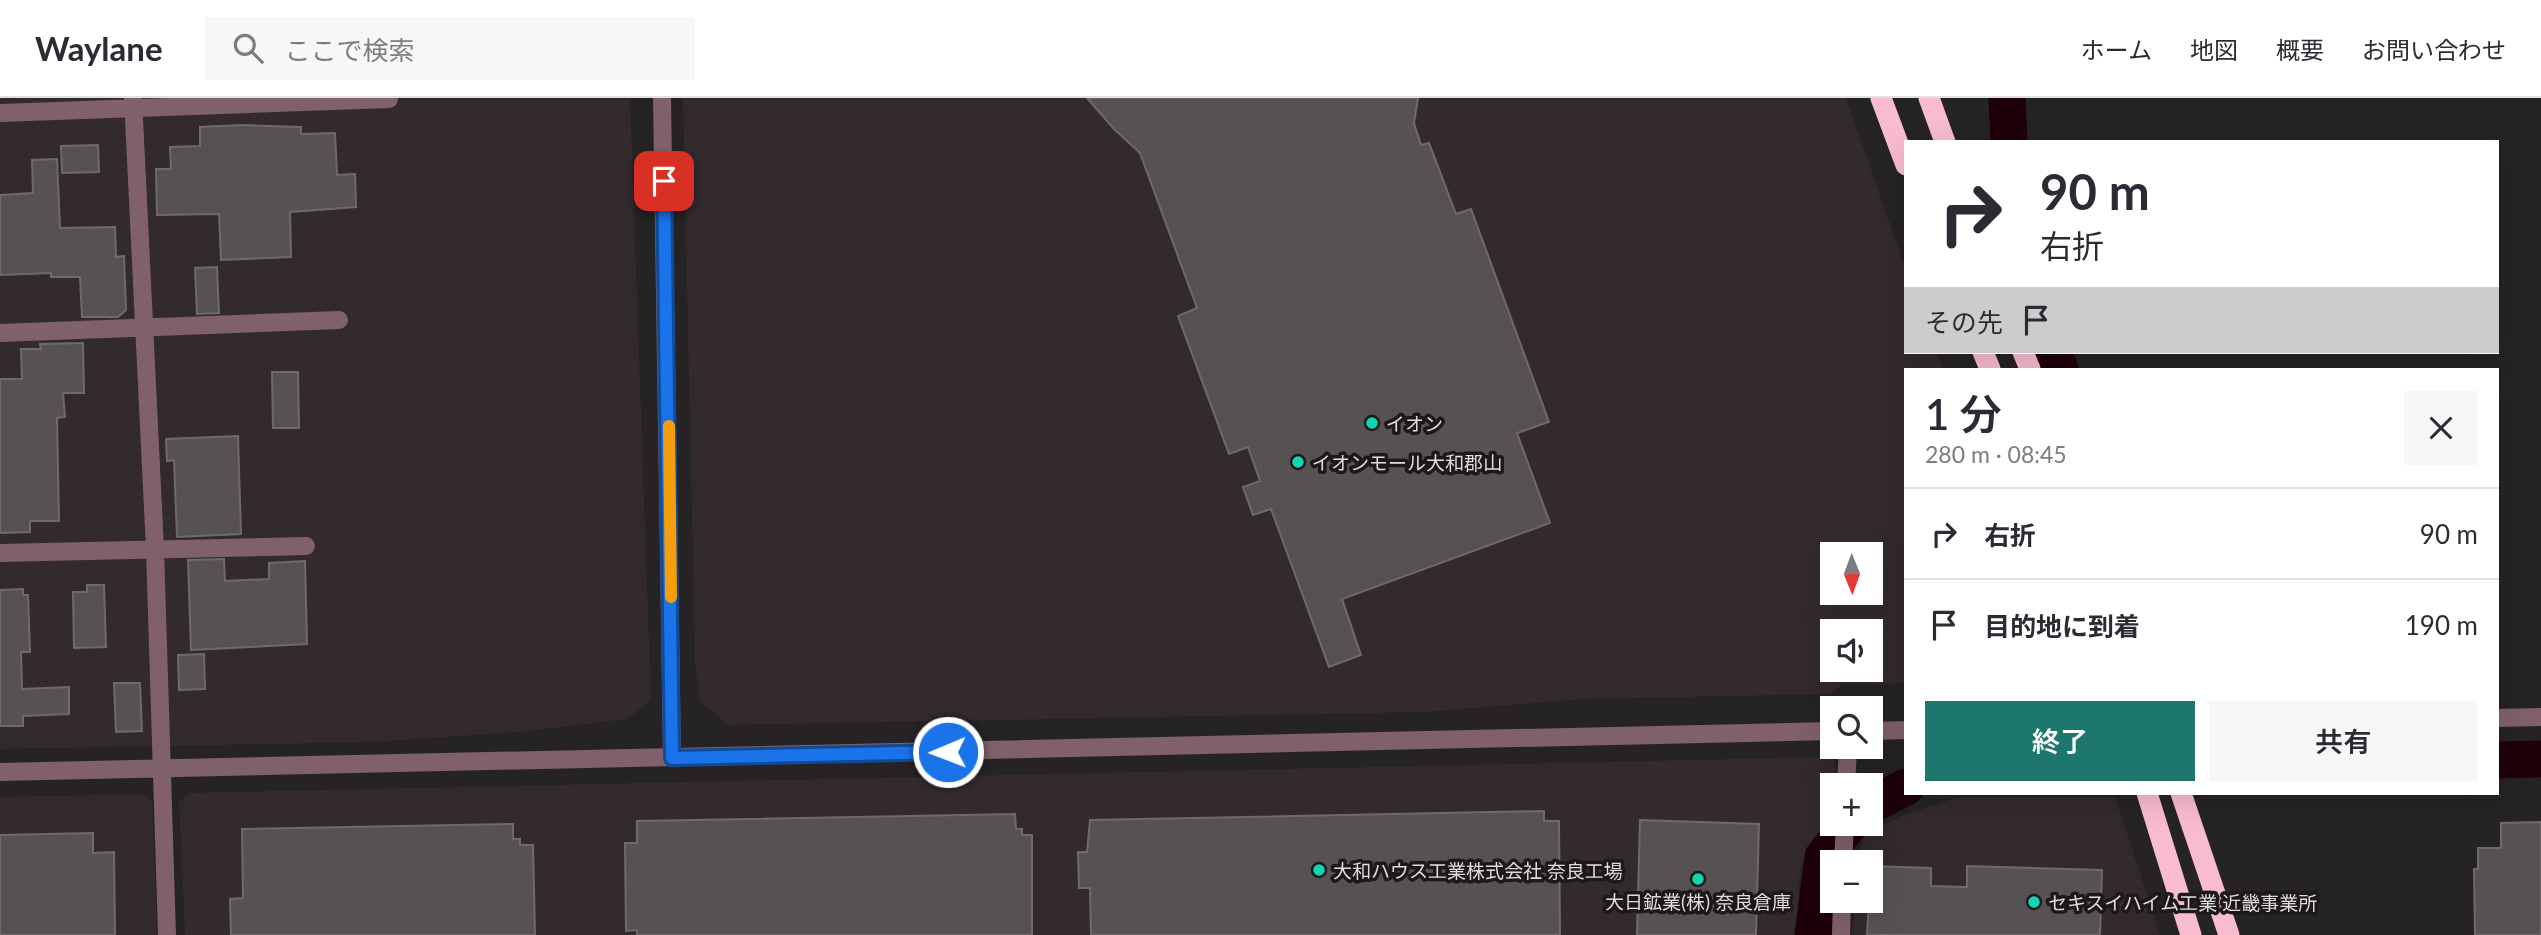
<!DOCTYPE html>
<html lang="ja">
<meta charset="utf-8">
<style>
body{margin:0;font-family:Lato,"Noto Sans JP",sans-serif;background:#f7f7f7;color:#2b2b33;height:100vh;display:flex;flex-direction:column;font-size:26px;white-space:nowrap}
*{box-sizing:border-box;margin:0}
p{font-size:23px;color:#7c7c81}
.icon{flex:none;width:38px;height:38px;fill:none;stroke:currentColor;stroke-width:2;stroke-linecap:round;stroke-linejoin:round}
.map{position:relative;flex:1;overflow:hidden}
.sheet{position:absolute;left:1904px;top:270px;width:595px;height:427px;display:flex;flex-direction:column;background:#fff;border-radius:0px;box-shadow:0 7px 28px #0002}
.sheet>*{flex:none}
.top-card{position:absolute;left:1904px;top:42px;width:595px;height:214px;border-radius:0px;box-shadow:0 7px 28px #0002;background:#fff;color:#2b2b33;overflow:hidden}
.needle{width:46px;rotate:179deg}
.fabs{position:absolute;left:1820px;top:444px;display:grid;gap:14px}
.fabs a{display:grid;place-items:center;width:63px;height:63px;border-radius:0px;background:#fff;box-shadow:0 7px 28px #0002;font-size:35px}
.pin{position:absolute;display:grid;place-items:center;width:60px;height:60px;color:#fff;margin:-30px;border-radius:14px;box-shadow:0 4px 10px #0006}
.me{position:absolute;width:77px;margin:-38px;rotate:269deg;stroke-linejoin:round;filter:drop-shadow(0 0 5px #0008)}
.turn{display:flex;align-items:center;gap:24px;height:147px;padding:0 21px;font-size:32px}
.turn .icon{width:91px;height:91px;stroke-width:2.5}
.turn b{display:block;font-size:49px;line-height:60px}
.then{display:flex;align-items:center;height:66px;padding:0 21px;background:#0003;gap:14px;font-size:26px}
.round{display:grid;place-items:center;flex:none;width:74px;height:74px;border-radius:0px;background:#f7f7f7}
.summary{display:flex;align-items:center;justify-content:space-between;height:119px;padding:0 21px}
h1{font-size:42px;font-weight:600;line-height:52px}
.cta{display:flex;gap:14px;margin-top:auto;padding:14px 21px}
.cta a{flex:1;height:80px;border-radius:0px;background:#1e776d;color:#fff;font-size:28px;font-weight:600;line-height:80px;text-align:center}
.cta a+a{background:#f7f7f7;color:#2b2b33}
ul{padding:0;list-style:none}
li{display:flex;align-items:center;gap:21px;height:91px;padding:0 21px;border-top:2px solid #e1e1e2}
li div{flex:1}
li b{display:block;font-size:26px}
li em{font-style:normal}
header{display:flex;align-items:center;gap:42px;box-sizing:border-box;height:98px;padding:0 35px;background:#fff;border-bottom:2px solid #e1e1e2}
header strong{font-size:33px}
nav{display:flex;gap:38px;margin-inline-start:auto;font-size:24px}
.search{width:490px;height:63px;background:#f7f7f7;display:flex;align-items:center;gap:18px;box-sizing:border-box;padding:0 24px;border-radius:0px;color:#7c7c81;font-size:26px}
.map>svg:first-child{display:block}
</style>
<header>
<strong>Waylane</strong>
<div class="search"><svg class="icon" aria-label="search" viewBox="0 0 24 24"><circle cx="10" cy="10" r="6"/><path d="M15 15l6 6"/></svg>ここで検索</div>
<nav><a>ホーム</a><a>地図</a><a>概要</a><a>お問い合わせ</a></nav>
</header>
<div class="map">
<svg width="2541" height="837" viewBox="0 0 2541 837">
<rect width="100%" height="100%" fill="#262324"/>
<path fill="#332a2d" fill-rule="evenodd" d="M0,0H630L651,602L627,621L519,634L372,644L0,651Z
M683,0H1846L1906,172V254H1936L1943,271H1906V585L1842,587L1829,596L1584,601L1425,614L728,627L700,603L695,563ZM1832,457H1871V495H1832ZM1832,534H1871V572H1832Z
M1828,659L1835,662L1833,729L1800,771L1797,837H185L179,704L189,695Z
M142,696L152,703L157,837H0V699Z
M1958,699H2115L2160,837H1853L1854,803H1871V765H1856L1865,737L1899,719Z"/>
<g fill="none" stroke-linecap="round" stroke-linejoin="round">
<path stroke="#1e000b" stroke-width="37" d="M2007,0L2009,44
M2053,254L2060,271
M2497,662L2541,661
M1871,707L1906,689
M1813,837L1823,759L1850,726"/>
</g>
<path fill="#565253" stroke="#6e6a6b" stroke-width="2" d="M1087,0H1418L1414,25L1421,47L1429,45L1456,116L1471,111L1549,324L1517,335L1550,425L1342,501L1361,557L1329,569L1271,411L1253,417L1243,389L1260,383L1248,349L1229,356L1178,218L1197,210L1140,55L1114,31Z
M241,27L301,29V36L335,35L337,77L355,76L356,109L290,114L291,159L221,162L219,116L157,117L156,71H171L170,49L200,48V29Z
M98,47L99,74L62,75L61,48Z
M57,61L60,130L115,129L116,159L124,158L126,212L118,219H82L80,179H51V175L0,177V97L33,95L32,62Z
M217,169L219,215L197,216L195,170Z
M83,245L84,295H63L65,319L57,320L59,423H30V434L0,435V281H22L21,251H41L40,246Z
M272,274H298L299,330H273Z
M238,338L241,436L177,439L174,362L167,363L166,341Z
M224,461L225,483L269,481V465L305,463L307,546L191,552L188,462Z
M87,487H104L106,549L74,550L73,494H87Z
M23,491V497H28L30,554H21L22,591L69,589V616L23,618V628H0V492Z
M204,556L205,591L179,592L178,557Z
M114,585H140L142,633L116,634Z
M1544,713V723H1559L1560,837H1091L1090,790H1079L1078,754H1087L1090,722Z
M1015,716L1016,731H1022V737H1032V837H637V832L626,833L625,745H637V723Z
M1640,722L1759,726L1756,837H1637Z
M2541,724V837H2475L2474,771H2478V750H2501V725Z
M513,726V741H520V747H533L535,837H231L230,801L243,800L242,731Z
M93,735V755L114,754L115,837H0V737Z
M1871,768L1931,770V788L1967,789V768L2102,772L2100,837H1867Z"/>
<g fill="none" stroke-linecap="round" stroke-linejoin="round">
<path stroke="#80616b" stroke-width="18" d="M133,0L155,451L167,837
M662,0L672,660
M0,15L389,1
M0,235L339,222
M0,455L306,448
M2497,620L2541,619
M1871,633L1906,632
M0,674L1832,633
M1846,688L1848,649
M1843,765L1845,726
M1841,837L1842,803"/>
<path stroke="#f8bbd0" stroke-width="21" d="M1881,0L1906,67
M1929,0L1945,44
M1983,254L1990,271
M2023,254L2030,271
M2147,695L2191,837
M2181,695L2229,837"/>
</g>
<g fill="none" stroke-linecap="round" stroke-linejoin="round">
<defs>
<path id="route" d="M664,83L672,660L948,654"/>
</defs>
<use href="#route" stroke="#114b97" stroke-width="18"/>
<use href="#route" stroke="#1a73e8" stroke-width="12"/>
<path stroke="#f59e0b" stroke-width="12" d="M669,328L671,499"/>
</g>
<g fill="#0fd5b4" stroke="#1d191a" stroke-width="2.5">
<circle cx="1372" cy="325" r="7"/>
<circle cx="1298" cy="364" r="7"/>
<circle cx="1319" cy="772" r="7"/>
<circle cx="1698" cy="781" r="7"/>
<circle cx="2034" cy="804" r="7"/>
</g>
<g text-anchor="middle" dominant-baseline="central" stroke-width="7" stroke-linejoin="round" paint-order="stroke">
<g font-size="19" fill="#dedcdd" stroke="#1d191a" text-anchor="start">
<text x="1386" y="325">イオン</text>
<text x="1312" y="364">イオンモール大和郡山</text>
<text x="1333" y="772">大和ハウス工業株式会社 奈良工場</text>
<text x="1698" y="803" text-anchor="middle">大日鉱業(株) 奈良倉庫</text>
<text x="2048" y="804">セキスイハイム工業 近畿事業所</text>
</g>
</g>
</svg>
<div class="fabs">
<a><svg class="needle" viewBox="-14 -14 28 28"><path d="M0-13l5 13h-10z" fill="#e53935"/><path d="M0 13l5-13h-10z" fill="#7c7c81"/></svg></a>
<a><svg class="icon" aria-label="sound" viewBox="0 0 24 24"><path d="M4 9h4l5-4v14l-5-4H4zM17 9q2 3 0 6"/></svg></a>
<a><svg class="icon" aria-label="search" viewBox="0 0 24 24"><circle cx="10" cy="10" r="6"/><path d="M15 15l6 6"/></svg></a>
<a>+</a>
<a>−</a>
</div>
<div class="pin" style="left:664px;top:83px;background:#d93025"><svg class="icon" aria-label="arrive" viewBox="0 0 24 24"><path d="M6 21V4h12l-3 4 3 4H6"/></svg></div>
<svg class="me" style="left:948px;top:654px" viewBox="-20 -20 40 40"><circle r="17" fill="#1a73e8" stroke="#fff" stroke-width="3"/><path d="M0-11L8 9 0 5-8 9z" fill="#fff"/></svg>
<div class="top-card">
<div class="turn"><svg class="icon" aria-label="right" viewBox="0 0 24 24"><path d="M7 20v-9h11M14 6l5 5-5 5"/></svg><div><b>90 m</b>右折</div></div>
<div class="then">その先<svg class="icon" aria-label="arrive" viewBox="0 0 24 24"><path d="M6 21V4h12l-3 4 3 4H6"/></svg></div>
</div>
<section class="sheet">
<div class="summary"><div><h1>1 分</h1><p>280 m · 08:45</p></div><a class="round"><svg class="icon" aria-label="close" viewBox="0 0 24 24"><path d="M6 6l12 12M18 6L6 18"/></svg></a></div>
<ul>
<li><svg class="icon" aria-label="right" viewBox="0 0 24 24"><path d="M7 20v-9h11M14 6l5 5-5 5"/></svg><div><b>右折</b></div><em>90 m</em></li>
<li><svg class="icon" aria-label="arrive" viewBox="0 0 24 24"><path d="M6 21V4h12l-3 4 3 4H6"/></svg><div><b>目的地に到着</b></div><em>190 m</em></li>
</ul>
<div class="cta"><a>終了</a><a>共有</a></div>
</section>
</div>
